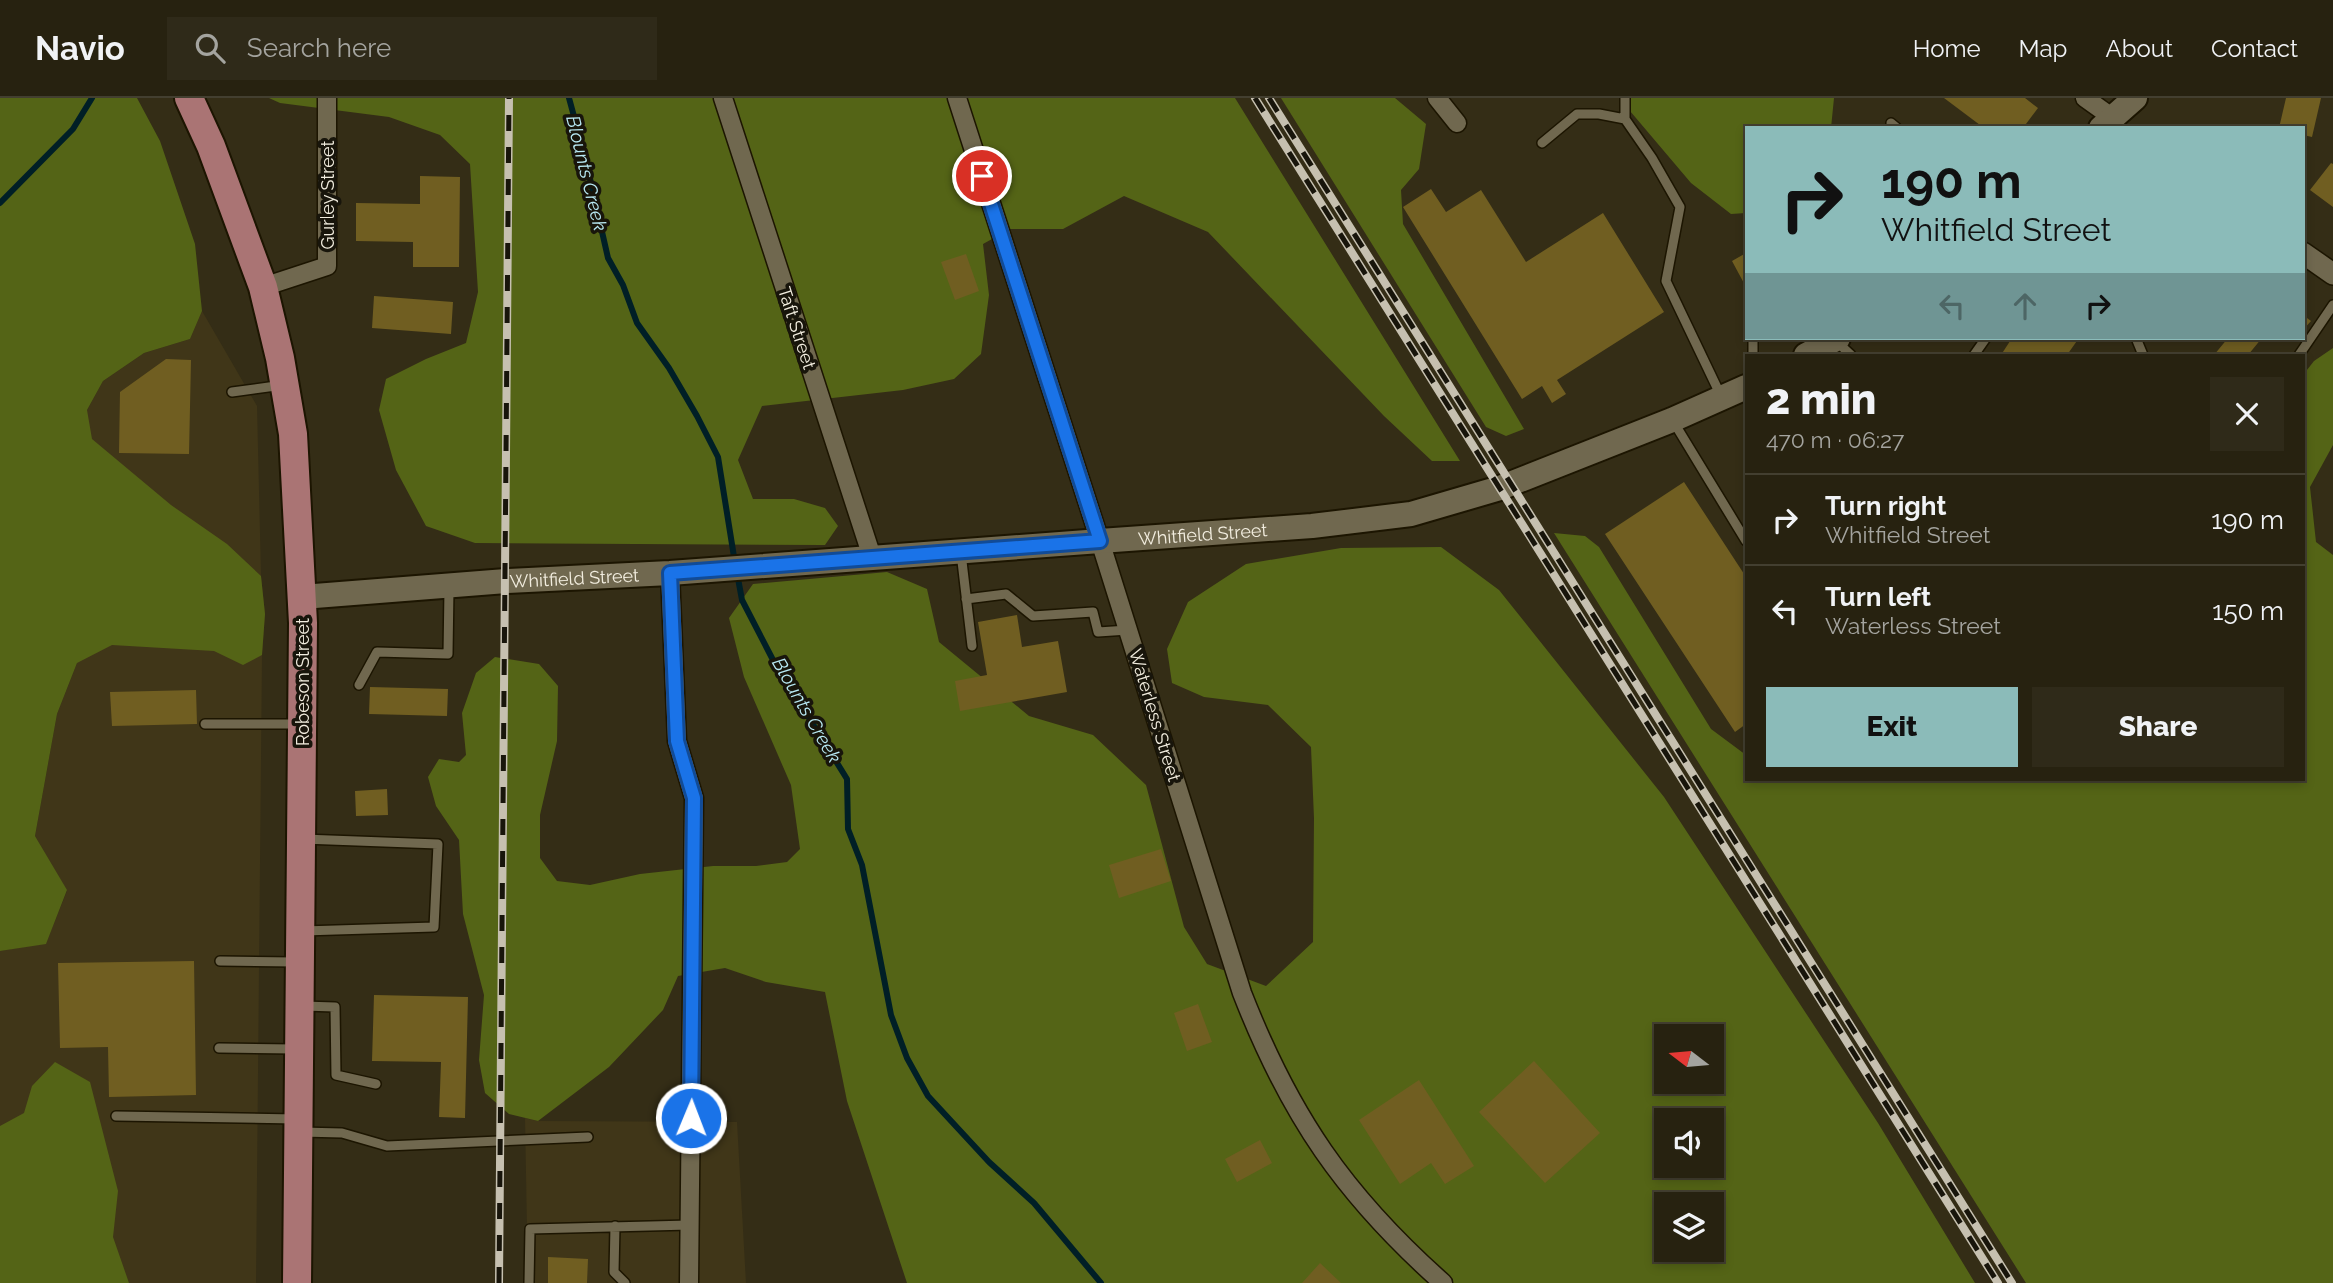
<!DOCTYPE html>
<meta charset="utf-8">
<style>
body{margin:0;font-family:Raleway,sans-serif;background:#2f2a19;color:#f1f3f6;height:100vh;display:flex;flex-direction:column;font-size:26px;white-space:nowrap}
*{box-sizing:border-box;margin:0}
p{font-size:23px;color:#a4a49f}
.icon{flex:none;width:38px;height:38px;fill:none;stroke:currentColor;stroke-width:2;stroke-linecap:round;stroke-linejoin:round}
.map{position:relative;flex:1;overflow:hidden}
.sheet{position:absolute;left:1745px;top:256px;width:560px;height:427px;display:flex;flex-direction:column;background:#272210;border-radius:0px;box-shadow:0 4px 10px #0003,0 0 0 2px #433f30}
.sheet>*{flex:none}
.banner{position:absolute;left:1745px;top:28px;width:560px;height:214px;border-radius:0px;box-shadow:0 4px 10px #0003,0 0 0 2px #433f30;background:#8bbbb9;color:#111;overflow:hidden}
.needle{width:46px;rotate:286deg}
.controls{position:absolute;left:1654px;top:926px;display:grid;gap:14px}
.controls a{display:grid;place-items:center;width:70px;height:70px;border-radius:0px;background:#272210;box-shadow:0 4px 10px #0003,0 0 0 2px #433f30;font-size:35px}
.pin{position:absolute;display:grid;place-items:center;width:60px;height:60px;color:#fff;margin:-30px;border:4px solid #fff;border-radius:50%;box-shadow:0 2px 7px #0007}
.me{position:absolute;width:77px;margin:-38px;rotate:1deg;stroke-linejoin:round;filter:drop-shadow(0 0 5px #0008)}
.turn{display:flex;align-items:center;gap:24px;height:147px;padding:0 21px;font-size:32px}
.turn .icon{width:91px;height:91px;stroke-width:2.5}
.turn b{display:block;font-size:49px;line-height:60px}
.lanes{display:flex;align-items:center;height:66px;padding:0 21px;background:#0003;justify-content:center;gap:35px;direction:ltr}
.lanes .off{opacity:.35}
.round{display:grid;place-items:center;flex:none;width:74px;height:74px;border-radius:0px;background:#2f2a19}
.summary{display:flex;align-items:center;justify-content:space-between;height:119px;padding:0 21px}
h1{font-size:42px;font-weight:800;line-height:52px}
.action{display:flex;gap:14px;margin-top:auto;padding:14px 21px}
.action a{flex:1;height:80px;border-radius:0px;background:#8bbbb9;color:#111;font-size:28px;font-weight:800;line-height:80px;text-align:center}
.action a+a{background:#2f2a19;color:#f1f3f6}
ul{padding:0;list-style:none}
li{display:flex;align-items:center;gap:21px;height:91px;padding:0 21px;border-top:2px solid #433f30}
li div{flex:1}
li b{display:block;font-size:26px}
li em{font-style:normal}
header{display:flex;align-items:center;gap:42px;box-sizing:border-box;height:98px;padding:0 35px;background:#272210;border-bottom:2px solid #433f30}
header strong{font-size:33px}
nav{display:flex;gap:38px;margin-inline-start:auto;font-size:24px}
.search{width:490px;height:63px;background:#2f2a19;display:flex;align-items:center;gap:18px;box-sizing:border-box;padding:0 24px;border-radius:0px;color:#a4a49f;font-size:26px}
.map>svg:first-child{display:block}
</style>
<header>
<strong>Navio</strong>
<div class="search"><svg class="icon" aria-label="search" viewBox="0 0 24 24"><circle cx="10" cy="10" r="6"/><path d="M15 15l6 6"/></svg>Search here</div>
<nav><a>Home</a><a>Map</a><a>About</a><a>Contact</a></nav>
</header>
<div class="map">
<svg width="2333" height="1185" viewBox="0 0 2333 1185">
<rect width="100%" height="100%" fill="#342d16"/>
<path fill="#403618" d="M202,213L257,308L261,478L265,516L262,557L256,1185H0V853L46,845L67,793L35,738L57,616L77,565L87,312L103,283L144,255L190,241Z
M525,1020L538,1023L737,1024L746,1185H528Z"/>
<path fill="#546416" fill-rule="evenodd" d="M0,0H137L160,43L195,146L202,213L190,241L144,255L103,283L87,312L92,341L171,407L227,446L261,478L265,516L262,557L243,567L214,553L112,547L77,565L57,616L35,738L67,792L46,846L0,853Z
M269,0H1235L1460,363H1432L1384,318L1208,134L1124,98L1063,131H1010L983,146L989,197L981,256L954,281L903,292L762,308L738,362L753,401H794L825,410L838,428L825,447L475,445L426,428L396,372L379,312L386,281L426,261L466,245L478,194L470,66L440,37L389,19L280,5Z
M1281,0H1395L1426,26L1419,71L1401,92L1403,126L1524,331L1506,338L1486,329Z
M1619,0H1834L1831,30H1746V115L1731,116L1691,85Z
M2333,250V347L2310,389L2316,444L2333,457V1185H2026L1554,435L1585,438L1599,449L1711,631L1746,657V681H2303V277L2314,263Z
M1441,449L1499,492L1664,699L1878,1025L1975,1185H907L847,1003L825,894L766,884L725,870L678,878L663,912L609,969L538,1023L509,1016L485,995L479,962L484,897L463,816L459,742L436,708L428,679L439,661L459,664L466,657L462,615L476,575L495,559L539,566L558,588L557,643L540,717V760L557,783L590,787L640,776L713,768H756L787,764L800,751L791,687L744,579L729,520L753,486L887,474L927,491L939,544L1029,618L1093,637L1146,687L1184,829L1207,866L1266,888L1313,844L1314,720L1311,649L1268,607L1204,599L1172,585L1167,551L1188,504L1246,466L1341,450ZM1666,938H1712V984H1666ZM1666,1022H1712V1068H1666ZM1666,1106H1712V1152H1666Z
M55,964L90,984L118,1093L113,1139L129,1185H0V1028L24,1015L32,988Z"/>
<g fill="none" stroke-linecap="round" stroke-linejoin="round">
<path stroke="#001f26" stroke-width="6" d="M569,0L585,59L608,160L623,187L637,225L669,270L697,318L718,359L735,465
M0,105L73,31L92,0
M737,475L742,502L773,562L847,681L848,731L862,767L891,917L907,960L928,998L989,1064L1034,1105L1101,1185"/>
</g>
<path fill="#705e21" d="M1944,0H2025L2038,10L2023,30H1984Z
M2286,0H2321L2312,39L2303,37V30H2279Z
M2331,65L2333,66V109L2310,92Z
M420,78L460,79L459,169H413V144L356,143V105L420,106Z
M1431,91L1446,114L1481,92L1526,164L1603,115L1664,214L1557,282L1566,296L1552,305L1542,288L1522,301L1403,109Z
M1746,155V189L1732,163Z
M966,156L979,193L955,202L941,164Z
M374,198L453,204L451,236L372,230Z
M2303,217L2311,223L2303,232Z
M2012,240H2079L2067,257H2001Z
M2228,240H2262L2248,257H2214Z
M166,261L191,262L189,356L119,355L120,294Z
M1684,384L1746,479V626L1735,634L1605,436Z
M1017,517L1022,549L1058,543L1067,594L960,613L955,583L987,577L978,524Z
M370,589L448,591L447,618L369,616Z
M196,592L197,626L112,628L110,594Z
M387,691L388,717L356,718L355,693Z
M1161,751L1171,783L1119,800L1109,767Z
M194,863L196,997L109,999L108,949L60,950L58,865Z
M374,897L468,899L465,1020L439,1019L441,964L372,963Z
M1198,906L1212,944L1187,953L1174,915Z
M1534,963L1600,1035L1545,1085L1479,1014Z
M1419,982L1474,1068L1445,1086L1431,1065L1400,1086L1359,1022Z
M1260,1042L1272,1065L1237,1084L1225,1061Z
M548,1159L588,1161L587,1185H548Z
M1320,1165L1341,1185H1302Z"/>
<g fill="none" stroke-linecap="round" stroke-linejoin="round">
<defs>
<path id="service" d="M1625,0V21L1652,60L1680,109L1666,183L1721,298
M1891,25L1897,30
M1542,45L1577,16H1599L1625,21
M2136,240L2143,257
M1836,243L1851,257
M1753,257V240
M1974,257L1986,240
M2299,257L2333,207
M232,294L283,287
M1673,323L1746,443
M961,455L972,548
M966,501L1006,496L1033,518L1093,514L1098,534L1128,532
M359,587L377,554L448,556L449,491
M205,626H298
M303,833L434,829L438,746L303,741
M220,863L295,864
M303,908L335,909L336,977L376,986
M219,950L294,951
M116,1018L297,1021
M301,1034L342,1035L387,1048L588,1039
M615,1128L614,1174L625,1185
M529,1185L530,1131L690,1127"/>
<path id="minor" d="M723,0L872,459
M957,0L1100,443L1242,895C1290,1018 1344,1097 1443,1185
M1437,0L1457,25
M2085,0L2113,20
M263,189L327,168V0
M670,475L677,643L694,700L689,1185"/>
<path id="tertiary" d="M2303,155L2333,176"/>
<g id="secondary">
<path d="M2101,30L2135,0"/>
<path d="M1806,257L1838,240"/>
<path id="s1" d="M302,499L506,483L670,475L1100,443L1312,428L1411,416L1500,390L1672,322L1746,289"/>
</g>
<path id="primary" d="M189,0L211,48L263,189L280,260L293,336L303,525L297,1185"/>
</defs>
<use href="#service" stroke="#1c1501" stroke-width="12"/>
<use href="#minor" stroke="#1c1501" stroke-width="21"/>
<use href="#tertiary" stroke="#1c1501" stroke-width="24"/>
<use href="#secondary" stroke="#1c1501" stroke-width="28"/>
<use href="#primary" stroke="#1c1501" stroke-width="32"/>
<use href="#service" stroke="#70684f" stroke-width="9"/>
<use href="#minor" stroke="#70684f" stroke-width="18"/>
<use href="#tertiary" stroke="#70684f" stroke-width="21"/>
<use href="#secondary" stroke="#70684f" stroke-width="24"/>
<use href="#primary" stroke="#aa7474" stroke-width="28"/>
<defs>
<path id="rail" d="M1255,0L1998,1185
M1269,0L2012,1185
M499,1185L509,0"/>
</defs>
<use href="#rail" stroke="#c6c0b0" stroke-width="8"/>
<use href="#rail" stroke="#18150b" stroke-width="5" stroke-dasharray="16" stroke-linecap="butt"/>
</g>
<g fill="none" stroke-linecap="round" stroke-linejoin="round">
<defs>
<path id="route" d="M691,1020L694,700L677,643L670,475L1100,443L982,78"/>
</defs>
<use href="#route" stroke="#114b97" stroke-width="18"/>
<use href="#route" stroke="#1a73e8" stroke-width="12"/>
</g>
<g text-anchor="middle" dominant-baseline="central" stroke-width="7" stroke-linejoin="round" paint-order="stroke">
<g font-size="18" fill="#f2eddf" stroke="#18150b">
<text transform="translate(327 97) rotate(-90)">Gurley Street</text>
<text transform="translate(797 230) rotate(72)">Taft Street</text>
<text stroke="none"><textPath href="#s1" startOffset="903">Whitfield Street</textPath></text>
<text stroke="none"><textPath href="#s1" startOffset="273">Whitfield Street</textPath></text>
<text transform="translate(302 584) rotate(-90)">Robeson Street</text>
<text transform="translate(1155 617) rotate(73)">Waterless Street</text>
</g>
<g font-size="19" font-style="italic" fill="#b9eaf5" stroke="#18150b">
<text transform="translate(587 75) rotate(76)">Blounts Creek</text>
<text transform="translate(807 612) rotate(60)">Blounts Creek</text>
</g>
</g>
</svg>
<div class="controls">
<a><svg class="needle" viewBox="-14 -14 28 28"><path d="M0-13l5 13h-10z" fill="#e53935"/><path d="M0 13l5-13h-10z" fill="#a4a49f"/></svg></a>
<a><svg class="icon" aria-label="sound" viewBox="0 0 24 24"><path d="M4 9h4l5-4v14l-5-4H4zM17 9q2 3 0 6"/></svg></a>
<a><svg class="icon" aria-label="layers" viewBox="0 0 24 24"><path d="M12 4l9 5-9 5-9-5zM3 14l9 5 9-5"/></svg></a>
</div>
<div class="pin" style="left:982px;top:78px;background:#d93025"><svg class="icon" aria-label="arrive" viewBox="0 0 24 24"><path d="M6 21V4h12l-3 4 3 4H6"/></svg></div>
<svg class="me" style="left:691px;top:1020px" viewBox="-20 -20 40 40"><circle r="17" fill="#1a73e8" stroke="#fff" stroke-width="3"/><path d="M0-11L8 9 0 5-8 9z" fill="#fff"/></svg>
<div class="banner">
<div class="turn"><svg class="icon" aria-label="right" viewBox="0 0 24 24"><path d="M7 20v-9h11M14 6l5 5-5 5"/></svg><div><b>190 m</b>Whitfield Street</div></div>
<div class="lanes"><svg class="icon off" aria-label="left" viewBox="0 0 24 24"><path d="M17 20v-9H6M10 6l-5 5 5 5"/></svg><svg class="icon off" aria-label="ahead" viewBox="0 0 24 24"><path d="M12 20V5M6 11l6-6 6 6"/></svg><svg class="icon" aria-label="right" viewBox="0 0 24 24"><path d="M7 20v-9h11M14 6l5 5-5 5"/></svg></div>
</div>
<section class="sheet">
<div class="summary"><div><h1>2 min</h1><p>470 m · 06:27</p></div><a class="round"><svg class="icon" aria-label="close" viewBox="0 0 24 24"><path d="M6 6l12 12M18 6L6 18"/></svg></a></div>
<ul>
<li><svg class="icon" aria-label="right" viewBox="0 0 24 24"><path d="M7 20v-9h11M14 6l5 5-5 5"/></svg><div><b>Turn right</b><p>Whitfield Street</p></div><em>190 m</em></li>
<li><svg class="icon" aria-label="left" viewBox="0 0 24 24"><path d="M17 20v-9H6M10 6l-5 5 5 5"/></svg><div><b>Turn left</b><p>Waterless Street</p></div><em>150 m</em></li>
</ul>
<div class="action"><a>Exit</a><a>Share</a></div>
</section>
</div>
